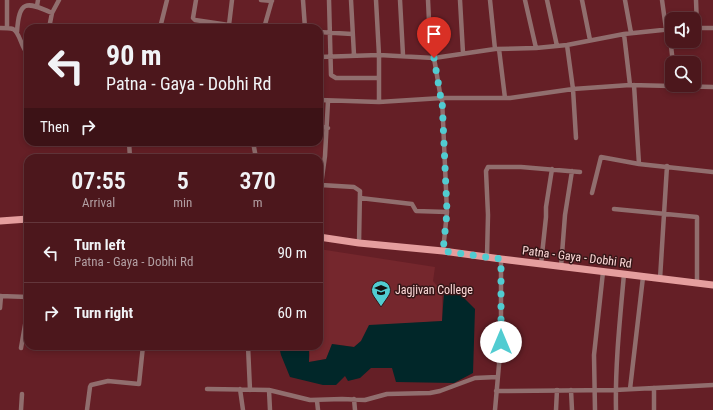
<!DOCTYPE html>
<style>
body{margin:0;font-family:"Roboto Condensed",sans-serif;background:#562429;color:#f1f3f6;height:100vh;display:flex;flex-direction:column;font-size:15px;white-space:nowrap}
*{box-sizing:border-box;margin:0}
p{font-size:13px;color:#b29fa3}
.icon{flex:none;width:22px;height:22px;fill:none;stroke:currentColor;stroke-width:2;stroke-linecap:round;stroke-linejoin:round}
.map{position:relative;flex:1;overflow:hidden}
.side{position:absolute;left:24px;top:154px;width:299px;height:196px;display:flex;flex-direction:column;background:#4c171c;border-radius:12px;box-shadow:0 2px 6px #0003,0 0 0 1px #63363b}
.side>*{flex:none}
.guide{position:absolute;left:24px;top:24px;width:299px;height:122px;border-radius:12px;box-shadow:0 2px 6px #0003,0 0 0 1px #63363b;background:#4c171c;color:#f1f3f6;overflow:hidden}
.buttons{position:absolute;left:665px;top:12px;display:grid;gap:8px}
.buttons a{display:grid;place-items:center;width:36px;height:36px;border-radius:8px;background:#4c171c;box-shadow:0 2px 6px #0003,0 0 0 1px #63363b;font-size:20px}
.pin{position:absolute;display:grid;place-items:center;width:34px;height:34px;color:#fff;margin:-41px -17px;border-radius:50% 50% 50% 0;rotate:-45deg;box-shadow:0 0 4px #0007}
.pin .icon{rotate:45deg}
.me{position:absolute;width:44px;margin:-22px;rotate:0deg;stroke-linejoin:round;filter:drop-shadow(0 0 3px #0008)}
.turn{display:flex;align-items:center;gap:14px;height:84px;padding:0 16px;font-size:18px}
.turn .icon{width:52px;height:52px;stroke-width:2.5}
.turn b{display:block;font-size:28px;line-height:34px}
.then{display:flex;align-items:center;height:38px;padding:0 16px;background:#0003;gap:8px;font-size:15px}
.eta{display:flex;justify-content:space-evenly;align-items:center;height:68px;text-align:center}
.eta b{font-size:24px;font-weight:600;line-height:28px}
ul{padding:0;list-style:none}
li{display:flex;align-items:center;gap:12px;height:60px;padding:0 16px;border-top:1px solid #63363b}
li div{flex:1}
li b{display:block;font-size:15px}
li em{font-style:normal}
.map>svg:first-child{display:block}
</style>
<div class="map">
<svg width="713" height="410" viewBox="0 0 713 410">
<rect width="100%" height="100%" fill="#651f26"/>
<path fill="#75272d" d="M319,249L435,267L433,281L442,292V321L369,326L361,341L354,347L332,344L326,359L309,362L310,355L309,346H319Z"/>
<path fill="#012729" d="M444,292L459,293L475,309L473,373L454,383L396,382L392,368H371L360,378L348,381L345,376L336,385H323L290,377L281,355L279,346H309V362L326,359L332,344L354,347L361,341L369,325L442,321Z"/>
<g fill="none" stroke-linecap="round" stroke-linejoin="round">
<path stroke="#916e6e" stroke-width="4.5" d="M196,0L193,18L195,20L249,28
M261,0L272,1
M303,0L305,28
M329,0L331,75L336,78H378
M351,0L354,55
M376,0L379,55V102
M400,0L403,55
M428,0L430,42L434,58L441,99
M460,0L463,53
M490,0L495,49
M525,0L536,48
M547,0L557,46
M582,0L590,40
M625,0L631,33
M662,0L666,29
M696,0L697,27
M37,6L38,0
M229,25L232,0
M0,28C4,28 9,28 13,29C20,32 21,48 28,54
M7,28V0
M49,28L52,13L59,0
M160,28L167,0
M264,28L272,0
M696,28H713
M669,29L673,63
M17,32C19,0 26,1 52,13
M319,32L352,34
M624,34L630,85
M567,45L573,89L576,138
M499,49L505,98
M319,57L379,55L434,58L495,49L536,48L567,45L624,34L672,29
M634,85L639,164
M442,98L447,212L443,251
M319,100L379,102L442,98H510L573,89L630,85L713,87
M319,127L328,128
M129,142L130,158
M253,142L256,158
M321,185L354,187L360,191L359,243
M592,193L601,157L639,164L713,172
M360,198L412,204L416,211L447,212
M614,209L697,217V283
M320,237L321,185L325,156L328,101
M487,257L488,215L486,171L488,167H521L580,172
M541,264L546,217V207L552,169
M561,267L565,215L572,171
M660,279L667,166
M0,296L28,297
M0,308L1,296
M248,346L250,390
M21,348L28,308
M654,388V410
M207,389L269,390L310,400L342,399L365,400L387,394L430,393L440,391L475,378L497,377
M240,389L243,410
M630,389L643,277
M269,390L270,410
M571,390L572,410
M496,391L615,390L713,385
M354,399L355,410
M317,401L318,410
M21,410L22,394
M87,410L90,387L91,385L108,381L139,384L143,346
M495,410L501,342V259
M556,410L557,390
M595,410L594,355L603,272
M616,410C615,365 620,319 624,274"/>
<path stroke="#e59e9e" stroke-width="7" d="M0,221L28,219
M319,237L359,243L443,251L501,259L713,285"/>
</g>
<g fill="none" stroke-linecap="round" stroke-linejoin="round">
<path stroke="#51ccd1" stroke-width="7" stroke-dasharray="0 12.6" d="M434,58L441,99L442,98L447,212L443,251L501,259V342"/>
</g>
<defs>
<symbol id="school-pin" viewBox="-11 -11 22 30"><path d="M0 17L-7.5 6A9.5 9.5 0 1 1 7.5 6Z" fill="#51ccd1" stroke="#361718"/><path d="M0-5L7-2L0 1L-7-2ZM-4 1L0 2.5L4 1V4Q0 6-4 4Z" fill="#111"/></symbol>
</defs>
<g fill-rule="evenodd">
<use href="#school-pin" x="370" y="279" width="22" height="30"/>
</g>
<g text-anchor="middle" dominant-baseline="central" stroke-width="3" stroke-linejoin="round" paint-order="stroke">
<g font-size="12" fill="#fdd9d8" stroke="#361718">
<text transform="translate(577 257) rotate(7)">Patna - Gaya - Dobhi Rd</text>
</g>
<g font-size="12" fill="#fdd9d8" stroke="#361718" text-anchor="start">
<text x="395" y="290">Jagjivan College</text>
</g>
</g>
</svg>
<div class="buttons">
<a><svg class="icon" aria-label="sound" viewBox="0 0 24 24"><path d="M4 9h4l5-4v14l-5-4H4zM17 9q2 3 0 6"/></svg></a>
<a><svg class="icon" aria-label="search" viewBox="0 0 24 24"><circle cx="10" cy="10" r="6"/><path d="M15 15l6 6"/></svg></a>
</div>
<div class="pin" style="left:434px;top:58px;background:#d93025"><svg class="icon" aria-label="arrive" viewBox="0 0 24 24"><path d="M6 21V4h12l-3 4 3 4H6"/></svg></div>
<svg class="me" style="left:501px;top:342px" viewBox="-20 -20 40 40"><circle r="19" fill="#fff"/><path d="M0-13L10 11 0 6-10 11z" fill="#51ccd1"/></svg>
<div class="guide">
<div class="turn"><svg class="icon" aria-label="left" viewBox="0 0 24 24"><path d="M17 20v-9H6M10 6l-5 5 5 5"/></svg><div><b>90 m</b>Patna - Gaya - Dobhi Rd</div></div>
<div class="then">Then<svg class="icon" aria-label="right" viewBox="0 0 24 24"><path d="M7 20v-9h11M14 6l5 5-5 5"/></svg></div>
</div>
<section class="side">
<div class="eta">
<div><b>07:55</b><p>Arrival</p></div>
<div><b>5</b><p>min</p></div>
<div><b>370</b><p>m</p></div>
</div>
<ul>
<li><svg class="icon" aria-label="left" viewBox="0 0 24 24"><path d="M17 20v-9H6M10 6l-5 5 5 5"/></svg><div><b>Turn left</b><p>Patna - Gaya - Dobhi Rd</p></div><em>90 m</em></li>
<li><svg class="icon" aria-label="right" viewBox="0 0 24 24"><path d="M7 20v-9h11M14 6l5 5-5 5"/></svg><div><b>Turn right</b></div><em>60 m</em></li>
</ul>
</section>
</div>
